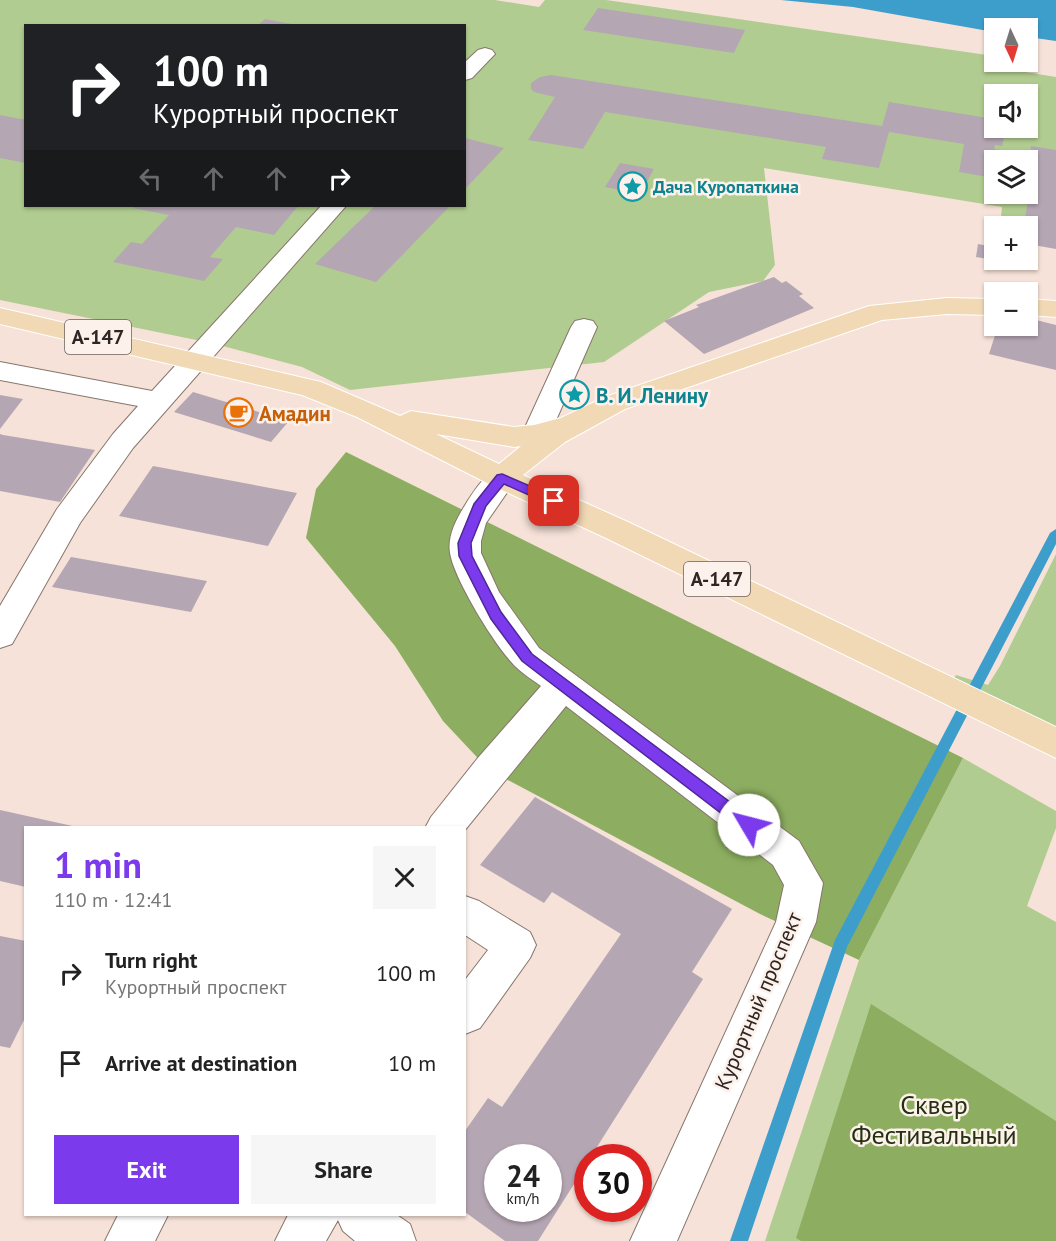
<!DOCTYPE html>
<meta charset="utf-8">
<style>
body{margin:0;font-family:"PT Sans",sans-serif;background:#f6f6f6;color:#222;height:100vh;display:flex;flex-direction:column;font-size:22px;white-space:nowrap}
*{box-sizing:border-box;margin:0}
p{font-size:20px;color:#767676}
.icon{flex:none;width:33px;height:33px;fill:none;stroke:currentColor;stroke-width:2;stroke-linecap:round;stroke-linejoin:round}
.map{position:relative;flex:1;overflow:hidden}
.details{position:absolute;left:24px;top:826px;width:442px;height:390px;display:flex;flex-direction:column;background:#fff;border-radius:0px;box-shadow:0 2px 4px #0004}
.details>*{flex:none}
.top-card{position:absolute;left:24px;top:24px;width:442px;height:183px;border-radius:0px;box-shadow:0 2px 4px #0004;background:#202124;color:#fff;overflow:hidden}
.needle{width:39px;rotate:176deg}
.controls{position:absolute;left:984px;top:18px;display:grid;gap:12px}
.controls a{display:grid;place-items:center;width:54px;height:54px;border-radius:0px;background:#fff;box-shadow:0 2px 4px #0004;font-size:30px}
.speed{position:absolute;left:484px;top:1144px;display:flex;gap:12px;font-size:30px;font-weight:700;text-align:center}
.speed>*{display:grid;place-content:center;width:78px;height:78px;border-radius:50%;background:#fff;box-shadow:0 2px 4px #0004;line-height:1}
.speed small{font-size:15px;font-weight:400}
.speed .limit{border:9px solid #d22;background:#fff;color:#111}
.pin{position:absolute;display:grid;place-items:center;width:51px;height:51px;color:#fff;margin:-26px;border-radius:12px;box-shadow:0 3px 9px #0006}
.me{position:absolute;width:66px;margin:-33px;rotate:307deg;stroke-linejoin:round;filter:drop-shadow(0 0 4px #0008)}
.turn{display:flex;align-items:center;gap:21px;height:126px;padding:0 30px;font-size:27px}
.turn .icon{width:78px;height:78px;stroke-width:2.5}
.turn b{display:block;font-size:42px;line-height:51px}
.lanes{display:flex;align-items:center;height:57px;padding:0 30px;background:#0003;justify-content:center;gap:30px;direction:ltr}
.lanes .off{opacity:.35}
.round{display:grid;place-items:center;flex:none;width:63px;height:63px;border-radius:0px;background:#f6f6f6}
.head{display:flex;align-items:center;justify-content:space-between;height:102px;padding:0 30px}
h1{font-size:36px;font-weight:800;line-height:45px;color:#7c3aed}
.cta{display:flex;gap:12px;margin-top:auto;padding:12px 30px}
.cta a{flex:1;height:69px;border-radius:0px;background:#7c3aed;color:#fff;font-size:24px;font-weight:800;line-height:69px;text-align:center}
.cta a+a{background:#f6f6f6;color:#222}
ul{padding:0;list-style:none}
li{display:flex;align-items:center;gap:18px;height:90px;padding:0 30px}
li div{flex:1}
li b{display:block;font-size:22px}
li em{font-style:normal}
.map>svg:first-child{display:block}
</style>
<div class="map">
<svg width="1056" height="1241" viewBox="0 0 1056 1241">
<rect width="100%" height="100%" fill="#f6e2d8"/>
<path fill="#b1cc90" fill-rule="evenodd" d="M0,0H495L539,7L545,0H606L994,56V62H1019V71L1056,77V242L1028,237V226H1000L1002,207L764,168L775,265L763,281L709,292L604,362L350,390L302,367L211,343L0,300ZM26,26H465V206H26ZM994,94H1028V128H994ZM994,160H1028V194H994Z
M1056,554V758L940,700L956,675L988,685L1000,666Z
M963,758L1056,811V828L1027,906L1056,922V1241H765L859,960Z"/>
<path fill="#8dae60" d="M346,452L963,758L859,960L760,914L489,770L443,721L395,646L306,538L316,489Z
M871,1004L1056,1121V1241H801L796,1238Z"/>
<path fill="#3e9ecb" d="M781,0H1056V41L1028,37V28H994V32L853,7Z"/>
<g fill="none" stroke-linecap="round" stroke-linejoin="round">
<path fill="#3e9ecb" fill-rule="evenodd" d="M1056,529V544L847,947L748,1241H730L835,940L1050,533Z"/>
</g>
<path fill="#b5a6b3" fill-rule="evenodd" d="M598,8L745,30L734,53L583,30Z
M265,19L292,24V26H257Z
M551,75L882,126L889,102L994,119V128H1006L1002,146L995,145L994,149L1030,155L1031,146L1056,150V249L1028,244V226H1024L1028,200L1018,198L1019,194H1028V160H994V178L959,172L964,144L889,132L879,168L822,159L826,147L605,112L583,149L528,140L555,97L534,92L531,89V83L540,77Z
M0,115L26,120V163L0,158Z
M465,138L504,148L465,189Z
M620,163L654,169L640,194L605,187Z
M136,206H298L274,235L236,227L210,257L223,259L204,281L113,262L131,242L142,244L169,215L133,208Z
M375,206H450L376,282L315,264Z
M978,244L994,247V260L976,257Z
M774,277L782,283L786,281L803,294L799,296L814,308L704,354L664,321L699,307L696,305Z
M1028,318L1056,325V370L989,354L998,326H1028Z
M193,392L289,421L271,442L174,412Z
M0,395L23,399L0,429Z
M0,434L3,435L95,450L60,502L0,491Z
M153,466L297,493L268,546L119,516Z
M71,557L207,581L191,612L52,587Z
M535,797L732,909L692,972L703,979L590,1158H588V1162L538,1241H505L465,1212V1131L488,1098L502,1107L621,934L552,892L544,903L480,865ZM498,1158H549V1209H498Z
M0,810L77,827L26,828V887L0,881Z
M0,936L26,941V1016L10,1048L0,1046Z"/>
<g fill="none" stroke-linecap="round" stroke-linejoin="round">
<defs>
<path id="minor" d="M485,48L492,50L495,54L472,78L465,80V62L478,50Z
M321,206H346L133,448L80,523L12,644L0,648V606L57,509L113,434L138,406L0,380V362L152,391Z
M584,319L593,321L597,327L550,434L546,441L536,444L526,441L522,434L571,327L575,321Z
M502,468L513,471L517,478L486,523L481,541V553L499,592L539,648L799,841L823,883L816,922L677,1241H630L776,922L784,885L773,865L566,706L465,830L425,828L431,817L477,759L541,686C533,680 523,674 516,667C496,648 454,579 450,553C447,535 458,516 467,502C476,488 486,472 502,468Z
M465,896L479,901L530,932L536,945L530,958L480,1028L465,1034V980L488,950L465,935Z
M118,1215H168L155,1241H105Z
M288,1215H397L410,1224L416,1241H355L343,1231L338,1220L326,1241H275Z"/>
<path id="major" d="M947,298L994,299V315L947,314L882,320L625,409L565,442L523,475L628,522L1056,727V758L606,538L491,485L357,417L302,395L0,324V308L321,382L400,416L411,411L514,427L534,425L561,418L605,397L869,306ZM436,434L514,447L521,446L499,464Z
M1028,299L1056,301V317L1028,315Z"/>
</defs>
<use href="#minor" stroke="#87766c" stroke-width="2"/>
<use href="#major" stroke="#fff" stroke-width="2"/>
<use href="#minor" fill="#fff" fill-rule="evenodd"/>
<use href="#major" fill="#f2d9b5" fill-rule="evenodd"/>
</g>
<path fill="#7c3aed" stroke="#51269a" stroke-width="1.5" d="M502,474L558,498L560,501L558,504H549L504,484L486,506L471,543L472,556L501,612L532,654L754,820L756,825L754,830L749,832L743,830L522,661L491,619L459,556L458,543L474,504L497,475Z"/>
<defs>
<symbol id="sight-ring" viewBox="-11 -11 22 22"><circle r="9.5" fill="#fdf1eb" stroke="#0f9aa8" stroke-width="1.5"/><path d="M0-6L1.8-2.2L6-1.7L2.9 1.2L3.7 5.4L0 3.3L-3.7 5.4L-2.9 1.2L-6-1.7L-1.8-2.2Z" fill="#0f9aa8"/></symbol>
<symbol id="cafe-ring" viewBox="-11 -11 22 22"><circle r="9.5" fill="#fdf1eb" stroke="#e8710a" stroke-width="1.5"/><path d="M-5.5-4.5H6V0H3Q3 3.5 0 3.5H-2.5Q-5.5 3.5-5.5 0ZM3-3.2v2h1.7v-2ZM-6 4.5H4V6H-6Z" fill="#e8710a"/></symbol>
</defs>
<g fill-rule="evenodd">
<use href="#sight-ring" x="616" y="170" width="33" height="33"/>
<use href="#sight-ring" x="558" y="378" width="33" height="33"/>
<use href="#cafe-ring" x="222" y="396" width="33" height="33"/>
</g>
<g text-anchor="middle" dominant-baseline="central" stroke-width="5" stroke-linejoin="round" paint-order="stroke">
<g font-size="18" font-weight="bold" fill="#0d838f" stroke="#fdf1eb" text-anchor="start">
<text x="653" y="186">Дача Куропаткина</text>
</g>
<g fill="#fdf1eb" stroke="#6b635e" stroke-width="1.5">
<rect x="65" y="320" width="66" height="34" rx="4.5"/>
<rect x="684" y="562" width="66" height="34" rx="4.5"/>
</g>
<g font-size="20" font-weight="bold" fill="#2d2622">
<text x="98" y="337">А-147</text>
<text x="717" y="579">А-147</text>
</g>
<g font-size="21" font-weight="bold" fill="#0d838f" stroke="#fdf1eb" text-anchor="start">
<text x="596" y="395">В. И. Ленину</text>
</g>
<g font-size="21" font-weight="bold" fill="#c56008" stroke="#fdf1eb" text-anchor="start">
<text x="259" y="413">Амадин</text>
</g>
<g font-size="21" fill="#2d2622" stroke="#fdf1eb">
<text transform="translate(758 1001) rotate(-67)">Курортный проспект</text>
</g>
<g font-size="26" fill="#243110" stroke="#fdf1eb">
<text x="934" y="1104">Сквер<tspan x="934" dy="30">Фестивальный</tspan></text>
</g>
</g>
</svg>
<div class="controls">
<a><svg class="needle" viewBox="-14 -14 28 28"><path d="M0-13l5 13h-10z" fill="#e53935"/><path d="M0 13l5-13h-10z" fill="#767676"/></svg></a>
<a><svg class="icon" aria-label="sound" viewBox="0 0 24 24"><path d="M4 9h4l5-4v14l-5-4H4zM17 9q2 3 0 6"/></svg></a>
<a><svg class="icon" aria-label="layers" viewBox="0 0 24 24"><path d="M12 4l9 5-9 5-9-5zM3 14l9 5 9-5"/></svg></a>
<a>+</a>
<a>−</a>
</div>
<div class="speed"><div>24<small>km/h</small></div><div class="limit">30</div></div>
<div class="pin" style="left:554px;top:501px;background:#d93025"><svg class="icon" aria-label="arrive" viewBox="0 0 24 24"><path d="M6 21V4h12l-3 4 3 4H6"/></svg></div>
<svg class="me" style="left:749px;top:825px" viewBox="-20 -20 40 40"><circle r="19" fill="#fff"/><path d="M0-13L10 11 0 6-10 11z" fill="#7c3aed"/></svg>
<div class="top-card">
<div class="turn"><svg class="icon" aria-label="right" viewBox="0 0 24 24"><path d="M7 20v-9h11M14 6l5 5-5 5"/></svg><div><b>100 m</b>Курортный проспект</div></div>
<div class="lanes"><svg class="icon off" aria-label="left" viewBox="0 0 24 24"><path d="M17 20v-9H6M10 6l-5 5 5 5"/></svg><svg class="icon off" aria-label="ahead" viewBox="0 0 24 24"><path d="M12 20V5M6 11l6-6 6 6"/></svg><svg class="icon off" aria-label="ahead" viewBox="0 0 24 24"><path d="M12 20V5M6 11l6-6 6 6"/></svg><svg class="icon" aria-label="right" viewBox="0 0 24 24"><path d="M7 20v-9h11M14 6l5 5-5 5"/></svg></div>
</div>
<section class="details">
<div class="head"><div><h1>1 min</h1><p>110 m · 12:41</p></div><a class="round"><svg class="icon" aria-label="close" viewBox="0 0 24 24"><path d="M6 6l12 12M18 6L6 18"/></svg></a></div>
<ul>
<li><svg class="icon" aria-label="right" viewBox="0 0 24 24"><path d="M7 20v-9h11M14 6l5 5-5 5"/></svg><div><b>Turn right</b><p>Курортный проспект</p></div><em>100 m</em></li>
<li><svg class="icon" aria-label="arrive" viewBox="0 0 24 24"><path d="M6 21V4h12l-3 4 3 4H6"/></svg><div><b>Arrive at destination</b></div><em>10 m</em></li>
</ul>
<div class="cta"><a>Exit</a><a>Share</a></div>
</section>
</div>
